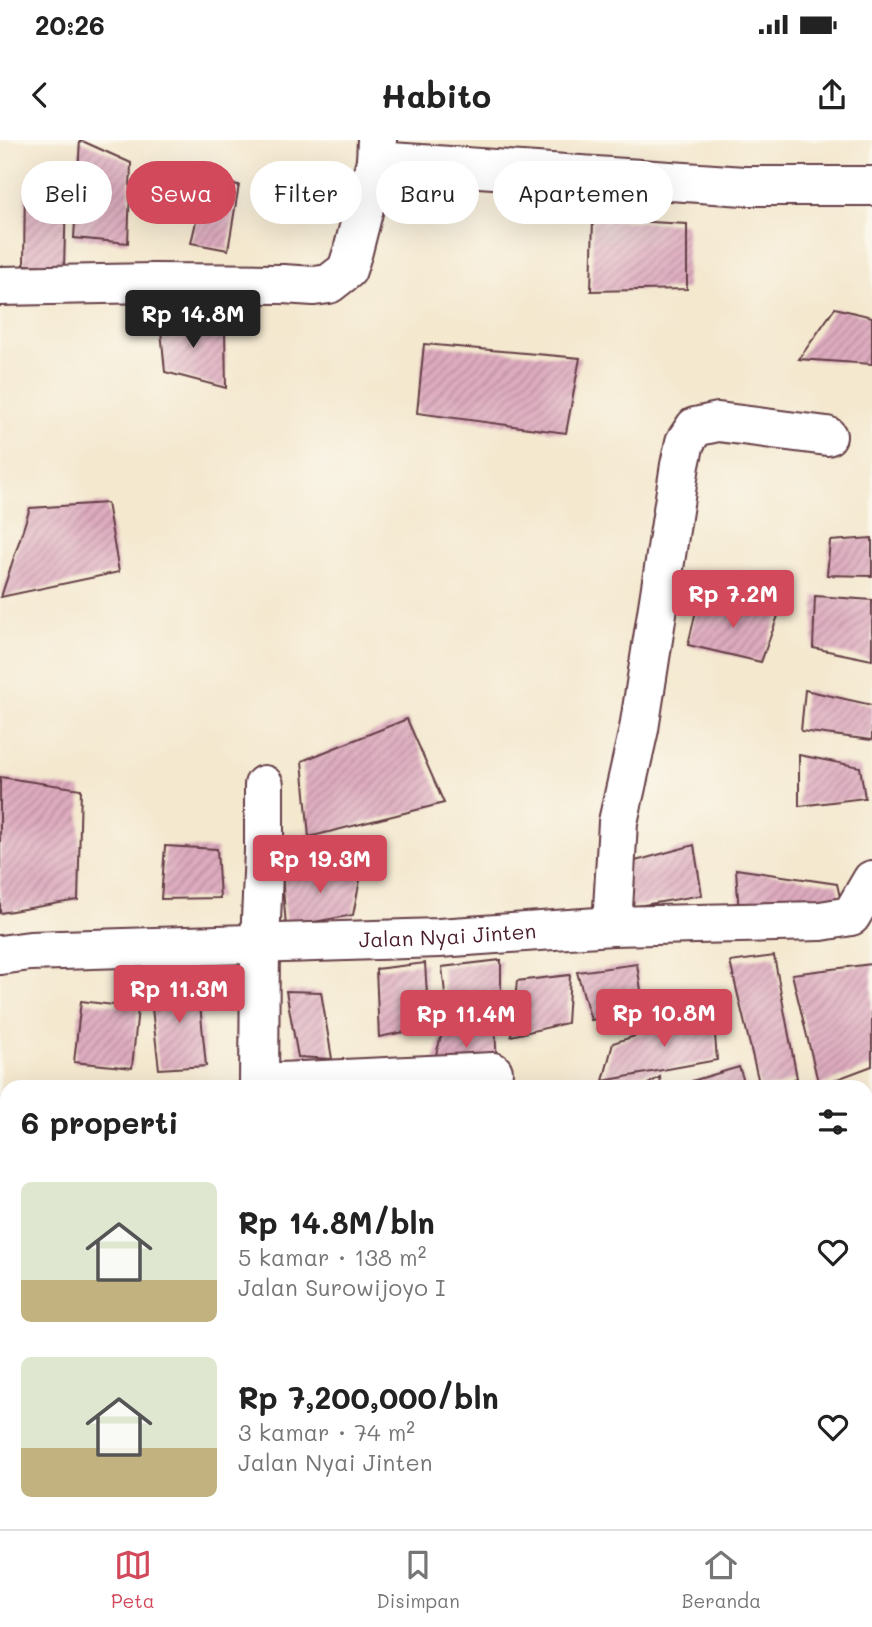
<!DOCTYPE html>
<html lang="id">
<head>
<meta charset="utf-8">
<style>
  :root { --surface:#fff; --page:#f2f2f2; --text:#222; --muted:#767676; --line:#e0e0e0; --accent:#d1495b }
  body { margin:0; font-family:Mali,sans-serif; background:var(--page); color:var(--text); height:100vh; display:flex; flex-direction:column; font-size:26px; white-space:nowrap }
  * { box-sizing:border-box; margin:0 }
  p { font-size:23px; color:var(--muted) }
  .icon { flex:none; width:38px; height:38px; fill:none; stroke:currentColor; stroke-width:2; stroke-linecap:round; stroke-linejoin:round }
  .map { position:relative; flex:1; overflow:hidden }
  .drawer { position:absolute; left:0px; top:940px; width:873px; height:450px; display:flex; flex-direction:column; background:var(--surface); border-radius:21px 21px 0 0; box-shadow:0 7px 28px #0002 }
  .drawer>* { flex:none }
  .guide { position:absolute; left:21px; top:21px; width:831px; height:63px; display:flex; gap:14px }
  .price { position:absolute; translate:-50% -60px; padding:0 16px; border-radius:7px; background:var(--accent); color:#fff; font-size:23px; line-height:46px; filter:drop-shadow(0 2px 4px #0008) }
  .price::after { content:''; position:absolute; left:50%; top:42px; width:21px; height:16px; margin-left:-10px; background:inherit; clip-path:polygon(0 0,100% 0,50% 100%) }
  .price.on { background:#222; color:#fff }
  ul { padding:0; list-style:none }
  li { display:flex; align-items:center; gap:21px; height:175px; padding:0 21px }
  li span { display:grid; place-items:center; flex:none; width:196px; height:140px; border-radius:10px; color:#555 }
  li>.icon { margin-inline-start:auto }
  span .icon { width:84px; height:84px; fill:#fffc; stroke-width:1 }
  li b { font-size:30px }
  h2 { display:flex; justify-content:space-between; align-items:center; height:84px; padding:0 21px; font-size:30px }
  .pill { padding:0 24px; border-radius:32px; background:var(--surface); box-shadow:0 7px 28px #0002; font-size:24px; line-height:63px }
  .pill.on { background:var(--accent); color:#fff }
  .status { display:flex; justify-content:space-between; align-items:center; height:49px; padding:0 35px; background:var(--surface); direction:ltr }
  .status svg { height:19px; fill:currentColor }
  header { display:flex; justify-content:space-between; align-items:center; height:91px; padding:0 21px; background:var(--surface); font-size:32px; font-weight:700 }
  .tab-bar { display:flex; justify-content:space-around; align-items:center; height:98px; border-top:2px solid var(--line); background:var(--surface); font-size:19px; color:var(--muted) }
  .tab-bar a { display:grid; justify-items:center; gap:4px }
  .tab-bar .on { color:var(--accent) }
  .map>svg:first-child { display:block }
</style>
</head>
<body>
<div class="status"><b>20:26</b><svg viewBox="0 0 49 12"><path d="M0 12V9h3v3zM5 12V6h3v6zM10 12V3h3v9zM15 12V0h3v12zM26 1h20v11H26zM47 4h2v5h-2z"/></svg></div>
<header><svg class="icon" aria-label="back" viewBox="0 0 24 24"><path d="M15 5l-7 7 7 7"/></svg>Habito<svg class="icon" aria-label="share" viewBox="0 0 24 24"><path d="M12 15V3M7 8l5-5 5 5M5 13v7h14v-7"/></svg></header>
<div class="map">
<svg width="872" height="1389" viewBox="0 0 872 1389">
  <defs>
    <pattern id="building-hatch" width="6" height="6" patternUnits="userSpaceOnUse" patternTransform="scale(1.75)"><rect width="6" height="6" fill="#deacbf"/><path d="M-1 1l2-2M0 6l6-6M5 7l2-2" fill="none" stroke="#b68b9b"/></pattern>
  </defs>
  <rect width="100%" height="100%" fill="#fbf7ec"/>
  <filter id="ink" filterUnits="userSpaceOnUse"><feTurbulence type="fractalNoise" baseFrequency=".0143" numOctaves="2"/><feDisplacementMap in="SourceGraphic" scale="14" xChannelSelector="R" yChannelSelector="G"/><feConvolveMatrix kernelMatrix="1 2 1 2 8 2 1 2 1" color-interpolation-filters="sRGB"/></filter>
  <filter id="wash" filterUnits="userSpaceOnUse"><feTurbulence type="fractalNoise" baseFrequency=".00686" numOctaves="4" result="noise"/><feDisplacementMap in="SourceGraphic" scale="28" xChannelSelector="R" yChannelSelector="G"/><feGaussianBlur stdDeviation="1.57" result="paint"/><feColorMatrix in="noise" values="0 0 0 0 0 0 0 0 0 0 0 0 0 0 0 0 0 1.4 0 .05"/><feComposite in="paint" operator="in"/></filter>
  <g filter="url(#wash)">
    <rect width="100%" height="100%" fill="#f4e8cf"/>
    <g id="blocks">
      <g fill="url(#building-hatch)">
        <polygon points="80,0 131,23 128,103 74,98"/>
        <polygon points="205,43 239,45 228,110 191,103"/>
        <polygon points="25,46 66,60 64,127 24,125"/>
        <polygon points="593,79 687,84 687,149 591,151"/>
        <polygon points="835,168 872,177 872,224 799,219"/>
        <polygon points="159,169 225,191 226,248 165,232"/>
        <polygon points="424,204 580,218 566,293 417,273"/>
        <polygon points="107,363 119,432 1,457 30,368"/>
        <polygon points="872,398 872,436 827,435 830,401"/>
        <polygon points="815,456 872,460 872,520 813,508"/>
        <polygon points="698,462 779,473 761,522 688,505"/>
        <polygon points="805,550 872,565 872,600 801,591"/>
        <polygon points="407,579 444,663 309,697 302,621"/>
        <polygon points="799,615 860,627 865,658 799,666"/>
        <polygon points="0,637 81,649 78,760 0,773"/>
        <polygon points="694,705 702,755 626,768 628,723"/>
        <polygon points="165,706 217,709 220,758 161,759"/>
        <polygon points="363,725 353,775 286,787 282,734"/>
        <polygon points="736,729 837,744 843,770 739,774"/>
        <polygon points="774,816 797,938 776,947 760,947 730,822"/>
        <polygon points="501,820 501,864 447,871 442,827"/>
        <polygon points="425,823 429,887 379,897 376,829"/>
        <polygon points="637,824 644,870 591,880 577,832"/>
        <polygon points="872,824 872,926 819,946 792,834"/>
        <polygon points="197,834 206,926 159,929 150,851"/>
        <polygon points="570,835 567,883 511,896 517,841"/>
        <polygon points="286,851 321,852 332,919 298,917"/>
        <polygon points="81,861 138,868 132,928 74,922"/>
        <polygon points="713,871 717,920 603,941 613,903"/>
        <polygon points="495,888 497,926 431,932 442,893"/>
        <polygon points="739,927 746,947 693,947 692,941"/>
        <polygon points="660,937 661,947 643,947"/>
        <polygon points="866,1069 872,1069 872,1128 871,1128 866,1105"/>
        <polygon points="866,1161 872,1161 872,1211 866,1213"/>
        <polygon points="866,1341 872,1342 872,1379 868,1389 822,1389 823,1382 866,1382"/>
        <polygon points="7,1343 7,1382 37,1382 38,1389 0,1389 0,1344"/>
        <polygon points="69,1382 118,1382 119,1385 94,1389 70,1389"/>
        <rect x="649" y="1382" width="38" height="7"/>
        <rect x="710" y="1382" width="37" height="7"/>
        <rect x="779" y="1382" width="38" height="7"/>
      </g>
    </g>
  </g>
  <g filter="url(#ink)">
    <use href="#blocks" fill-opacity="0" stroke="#643d44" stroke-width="2"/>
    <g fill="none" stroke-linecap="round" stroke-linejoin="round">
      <defs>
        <g id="street">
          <polyline points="376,21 744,46 872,46"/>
          <polyline points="0,146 153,143 283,144 314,146 329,144 347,130 353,111 376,21 377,0"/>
          <polyline points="612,786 618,682 639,589 680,325 685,302 695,287 718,282 827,296"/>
          <path id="s1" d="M0,815L30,811L439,798L612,786L821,781L851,776L872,740"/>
          <polyline points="259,943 493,932"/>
          <polyline points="259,947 260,803 264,710 264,645"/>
          <polyline points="0,1299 7,1297"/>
          <polyline points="866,1307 872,1308"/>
        </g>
      </defs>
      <use href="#street" stroke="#643d44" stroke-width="42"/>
      <use href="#street" stroke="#fff" stroke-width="38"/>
    </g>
  </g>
  <g text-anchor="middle" stroke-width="7" stroke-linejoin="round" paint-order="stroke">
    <g font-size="21" fill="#4a1f2b" stroke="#fbf7ec">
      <text dy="7" stroke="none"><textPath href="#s1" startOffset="448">Jalan Nyai Jinten</textPath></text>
    </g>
  </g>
</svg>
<b class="price on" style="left:193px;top:210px">Rp 14.8M</b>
<b class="price" style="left:733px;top:490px">Rp 7.2M</b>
<b class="price" style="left:320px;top:755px">Rp 19.3M</b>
<b class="price" style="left:179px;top:885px">Rp 11.3M</b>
<b class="price" style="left:664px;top:909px">Rp 10.8M</b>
<b class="price" style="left:466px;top:910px">Rp 11.4M</b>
<div class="guide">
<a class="pill">Beli</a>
<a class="pill on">Sewa</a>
<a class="pill">Filter</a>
<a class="pill">Baru</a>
<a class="pill">Apartemen</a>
</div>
<section class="drawer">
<h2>6 properti<svg class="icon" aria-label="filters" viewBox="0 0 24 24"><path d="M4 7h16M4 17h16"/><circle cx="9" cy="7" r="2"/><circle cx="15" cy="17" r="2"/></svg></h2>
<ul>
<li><span style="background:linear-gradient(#dfe7d0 70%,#c2b280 0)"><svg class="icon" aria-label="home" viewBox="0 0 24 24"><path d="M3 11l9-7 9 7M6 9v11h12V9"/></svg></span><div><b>Rp 14.8M/bln</b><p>5 kamar · 138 m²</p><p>Jalan Surowijoyo I</p></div><svg class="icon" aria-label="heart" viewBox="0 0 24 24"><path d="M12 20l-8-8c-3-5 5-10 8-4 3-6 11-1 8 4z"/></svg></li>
<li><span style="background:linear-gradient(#dfe7d0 65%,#c2b280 0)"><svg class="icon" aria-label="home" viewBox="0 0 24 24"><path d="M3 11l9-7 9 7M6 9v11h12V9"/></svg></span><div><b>Rp 7,200,000/bln</b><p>3 kamar · 74 m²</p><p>Jalan Nyai Jinten</p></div><svg class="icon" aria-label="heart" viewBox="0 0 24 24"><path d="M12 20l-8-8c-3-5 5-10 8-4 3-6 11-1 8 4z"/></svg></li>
</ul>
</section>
</div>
<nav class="tab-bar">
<a class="on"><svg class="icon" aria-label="map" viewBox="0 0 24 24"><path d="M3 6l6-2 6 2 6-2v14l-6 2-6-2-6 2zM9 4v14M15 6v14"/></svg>Peta</a>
<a><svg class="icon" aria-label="saved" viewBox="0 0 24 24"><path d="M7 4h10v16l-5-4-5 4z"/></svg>Disimpan</a>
<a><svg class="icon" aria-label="home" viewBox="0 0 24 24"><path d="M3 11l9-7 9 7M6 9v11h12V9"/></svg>Beranda</a>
</nav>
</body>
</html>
